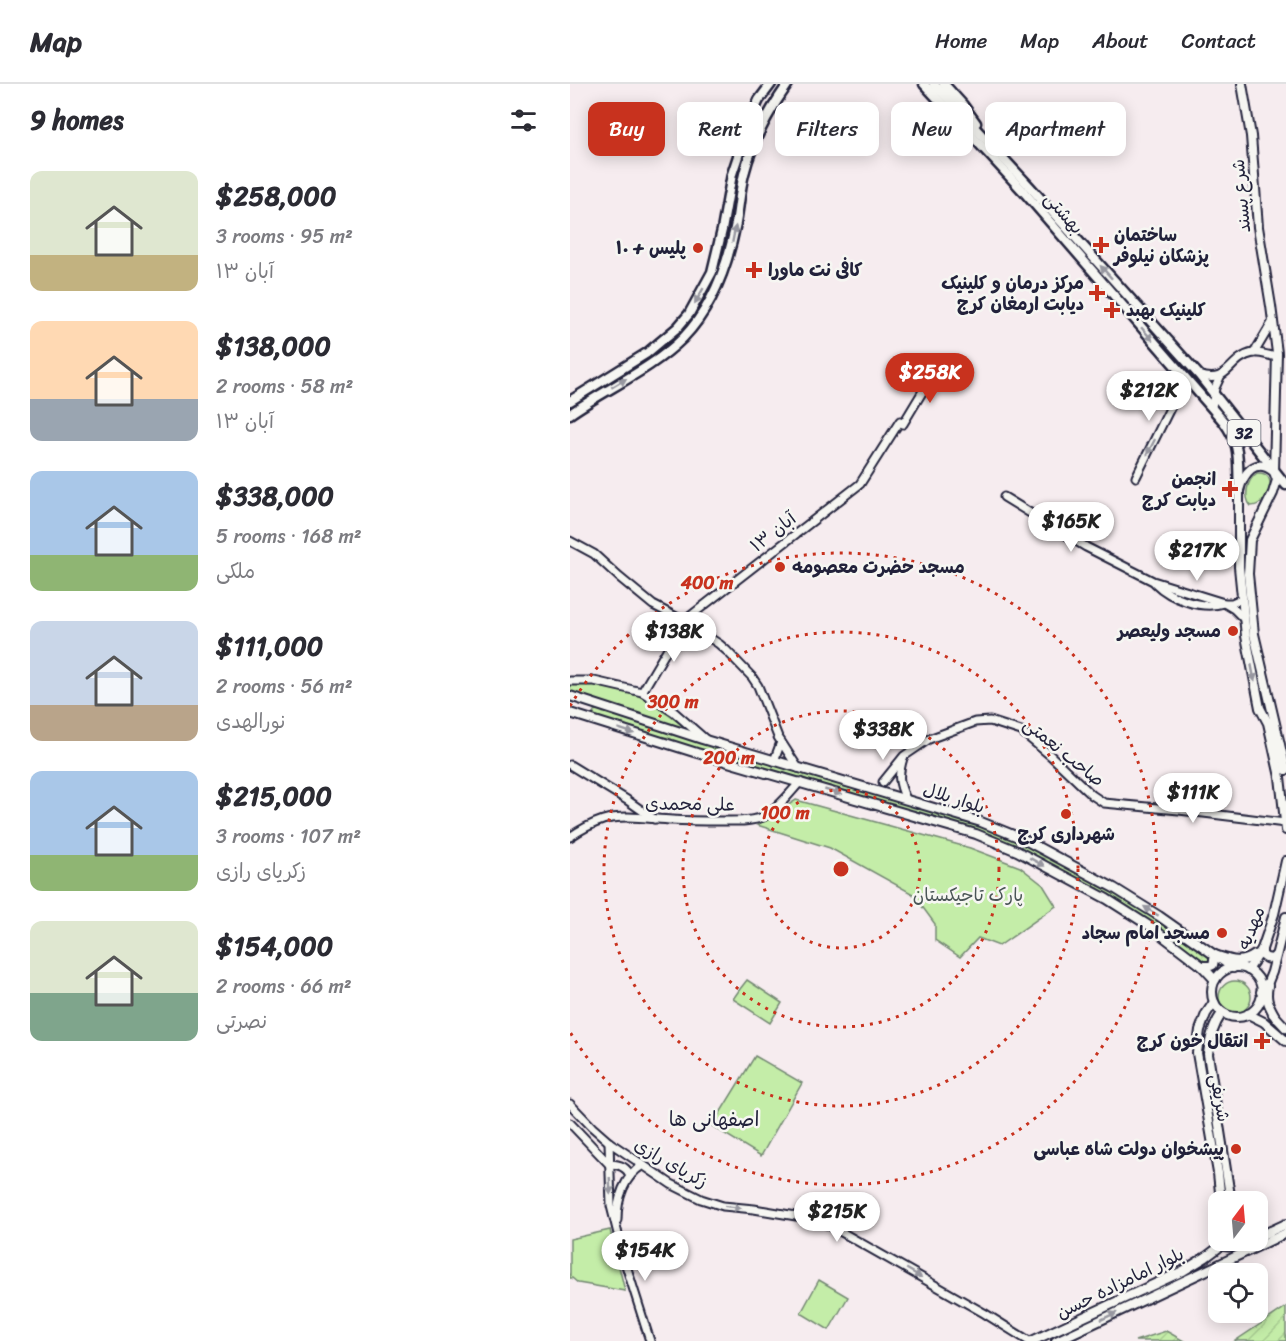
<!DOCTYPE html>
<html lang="en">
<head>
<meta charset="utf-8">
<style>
  :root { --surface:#fff; --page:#f7f7f7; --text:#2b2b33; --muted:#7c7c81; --line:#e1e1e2; --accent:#c8321e }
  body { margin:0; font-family:Sriracha,"Playpen Sans Arabic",sans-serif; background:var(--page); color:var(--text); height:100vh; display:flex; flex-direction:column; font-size:22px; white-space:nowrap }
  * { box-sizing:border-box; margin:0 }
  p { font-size:20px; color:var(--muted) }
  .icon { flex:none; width:33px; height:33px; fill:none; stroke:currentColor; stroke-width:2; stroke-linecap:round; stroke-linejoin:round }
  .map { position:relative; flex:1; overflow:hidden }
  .details { display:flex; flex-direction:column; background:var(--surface); width:570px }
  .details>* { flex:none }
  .banner { position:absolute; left:18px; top:18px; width:570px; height:54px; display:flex; gap:12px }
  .needle { width:39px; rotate:16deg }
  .fabs { position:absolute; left:638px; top:1107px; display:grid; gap:12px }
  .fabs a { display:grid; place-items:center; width:60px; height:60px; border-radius:12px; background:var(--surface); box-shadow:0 3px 15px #0003; font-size:30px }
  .price { position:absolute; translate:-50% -51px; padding:0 14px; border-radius:21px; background:#fff; color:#222; font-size:20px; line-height:39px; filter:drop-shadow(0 2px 3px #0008) }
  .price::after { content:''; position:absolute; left:50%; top:36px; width:18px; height:14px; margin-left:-9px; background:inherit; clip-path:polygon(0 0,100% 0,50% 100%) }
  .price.on { background:var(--accent); color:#fff }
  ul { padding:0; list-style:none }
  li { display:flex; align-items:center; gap:18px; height:150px; padding:0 30px }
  li span { display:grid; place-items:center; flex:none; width:168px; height:120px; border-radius:12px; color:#555 }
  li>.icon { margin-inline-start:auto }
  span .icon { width:72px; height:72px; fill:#fffc; stroke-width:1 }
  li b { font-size:26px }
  h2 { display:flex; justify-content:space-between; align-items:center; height:72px; padding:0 30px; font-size:26px }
  .pill { padding:0 21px; border-radius:12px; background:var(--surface); box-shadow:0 3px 15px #0003; font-size:21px; line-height:54px }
  .pill.on { background:var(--accent); color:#fff }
  header { display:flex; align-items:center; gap:36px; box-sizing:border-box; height:84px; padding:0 30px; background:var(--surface); border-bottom:2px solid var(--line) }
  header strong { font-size:28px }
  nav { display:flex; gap:33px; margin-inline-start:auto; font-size:21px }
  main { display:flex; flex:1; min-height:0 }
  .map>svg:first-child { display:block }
</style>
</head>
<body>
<header>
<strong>Map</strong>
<nav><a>Home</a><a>Map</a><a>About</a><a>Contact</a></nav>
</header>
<main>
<section class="details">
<h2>9 homes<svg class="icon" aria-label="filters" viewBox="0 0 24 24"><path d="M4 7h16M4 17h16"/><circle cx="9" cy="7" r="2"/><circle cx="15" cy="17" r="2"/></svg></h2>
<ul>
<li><span style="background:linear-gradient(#dfe7d0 70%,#c2b280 0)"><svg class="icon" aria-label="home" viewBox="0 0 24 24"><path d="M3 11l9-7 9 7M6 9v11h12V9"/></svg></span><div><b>$258,000</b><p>3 rooms · 95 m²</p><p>۱۳ آبان</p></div></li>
<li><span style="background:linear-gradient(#ffd9b3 65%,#9aa5b1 0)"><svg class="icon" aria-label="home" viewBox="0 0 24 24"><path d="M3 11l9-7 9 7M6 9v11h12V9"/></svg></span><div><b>$138,000</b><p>2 rooms · 58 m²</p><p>۱۳ آبان</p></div></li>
<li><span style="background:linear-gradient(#a9c7e8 70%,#8fb573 0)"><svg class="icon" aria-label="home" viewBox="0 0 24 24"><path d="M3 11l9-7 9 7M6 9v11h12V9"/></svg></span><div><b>$338,000</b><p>5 rooms · 168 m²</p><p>ملکی</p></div></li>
<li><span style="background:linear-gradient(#c9d6e8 70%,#b9a48a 0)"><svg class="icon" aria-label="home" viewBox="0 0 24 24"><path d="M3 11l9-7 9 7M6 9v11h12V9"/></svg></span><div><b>$111,000</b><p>2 rooms · 56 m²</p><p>نورالهدی</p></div></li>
<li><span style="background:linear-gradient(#a9c7e8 70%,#8fb573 0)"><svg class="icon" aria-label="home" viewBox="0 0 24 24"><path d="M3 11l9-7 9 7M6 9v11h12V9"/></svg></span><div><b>$215,000</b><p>3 rooms · 107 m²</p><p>زکریای رازی</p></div></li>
<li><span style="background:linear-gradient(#dfe7d0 60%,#7fa58c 0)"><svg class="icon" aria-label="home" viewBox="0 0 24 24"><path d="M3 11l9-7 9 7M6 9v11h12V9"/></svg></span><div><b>$154,000</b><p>2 rooms · 66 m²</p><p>نصرتی</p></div></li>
</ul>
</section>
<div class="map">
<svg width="716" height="1257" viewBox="0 0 716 1257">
  <defs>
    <pattern id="forest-crowns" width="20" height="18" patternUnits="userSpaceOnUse" patternTransform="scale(1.5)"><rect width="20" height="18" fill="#c4eda8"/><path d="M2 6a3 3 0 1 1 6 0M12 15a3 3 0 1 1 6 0" fill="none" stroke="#a8cb92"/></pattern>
    <pattern id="garden-furrows" width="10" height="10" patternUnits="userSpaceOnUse" patternTransform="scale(1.5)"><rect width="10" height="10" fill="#c4eda8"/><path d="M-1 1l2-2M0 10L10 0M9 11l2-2" fill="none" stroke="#a8cb92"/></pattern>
  </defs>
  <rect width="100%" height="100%" fill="#f6ecef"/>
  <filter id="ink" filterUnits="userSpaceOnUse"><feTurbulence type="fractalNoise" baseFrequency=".0167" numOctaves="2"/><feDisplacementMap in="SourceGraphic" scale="12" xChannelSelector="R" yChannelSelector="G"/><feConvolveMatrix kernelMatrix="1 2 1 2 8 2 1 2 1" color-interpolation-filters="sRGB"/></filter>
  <g filter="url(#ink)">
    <g fill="#c4eda8" stroke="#738872" stroke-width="1.5">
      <path d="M687,389C710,387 699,422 681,422C673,413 677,396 687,389Z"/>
      <polygon points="0,599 24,600 71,611 126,651 0,610"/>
      <polygon points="226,716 400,764 450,783 473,801 486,822 429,862 408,854 390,873 365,856 365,840 343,810 260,764 187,741"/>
      <polygon points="177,896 212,919 200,939 163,915 170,905"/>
      <circle cx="665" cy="913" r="16"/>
      <polygon points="185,972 232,999 191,1072 142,1042"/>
      <polygon points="40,1146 55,1207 8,1199 2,1194 0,1194 0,1155"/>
      <polygon points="249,1196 278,1213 259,1246 231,1229"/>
    </g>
    <g fill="url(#forest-crowns)" stroke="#738872" stroke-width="1.5">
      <polygon points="28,625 248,694 371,728 410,741 447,756 444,763 25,634 23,631 24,627"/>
      <polygon points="453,758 548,810 598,843 638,871 639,876 636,879 631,877 450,765"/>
    </g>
    <g fill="url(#garden-furrows)" stroke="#738872" stroke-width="1.5">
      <polygon points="716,1223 716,1257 665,1257"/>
      <polygon points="596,1247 614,1257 565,1257"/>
    </g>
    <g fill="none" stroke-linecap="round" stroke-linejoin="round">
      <defs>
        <g id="tertiary">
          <polyline points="684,269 703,237"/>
          <path d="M629,291C659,302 658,274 683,269C690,268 700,272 707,273"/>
          <polyline points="642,323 645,304 650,293"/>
          <polyline points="333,340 365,287"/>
          <polyline points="566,393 615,294"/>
          <polyline points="434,413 516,463 583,497 654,519 662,519 671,515"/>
          <polyline points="0,457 24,470 49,493 83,521 114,537 149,560 157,567 182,593 188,602 208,653 228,684"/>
          <path d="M585,499C601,515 632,526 654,519L664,525L674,535"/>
          <polyline points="0,597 24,597 72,608 104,628 136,656"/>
          <polyline points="72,608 114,537 290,400 330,337"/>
          <path d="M333,674C328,691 328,698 336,715"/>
          <polyline points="204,677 211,658"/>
          <polyline points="0,681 57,716 84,735"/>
          <polyline points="313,698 334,672 359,655 405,638 420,637 451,647 481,672 522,711 534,719 609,726 715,739"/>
          <path d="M0,753C10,746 21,740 33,736C54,730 80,735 102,736C118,737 135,737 152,737C165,737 181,738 193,733C206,727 220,709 230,698"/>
          <polyline points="0,1020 22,1043 39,1058 101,1100 131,1115 153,1122 184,1125 238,1134 259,1141 414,1229 459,1257"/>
          <path d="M0,1039L39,1080C48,1080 57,1082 60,1092"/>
          <polyline points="39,1058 41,1122 55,1178 80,1257"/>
          <path d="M47,1136C47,1115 54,1092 73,1081"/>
        </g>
        <g id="secondary">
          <polyline points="672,0 681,52 688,143 701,222 707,269 704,388 707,396 703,409 680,456 678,490 684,550 716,686"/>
          <path d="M703,387C685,373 674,389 669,406V483L676,552L690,624L698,639L710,693L716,746"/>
          <polyline points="0,612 132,655 411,738 453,755 544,804 589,832 663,884"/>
          <polyline points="0,629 127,669 406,750 447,767 537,815 581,843 632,882 645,896"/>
          <polyline points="692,865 692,871 696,874 702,875 706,871"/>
          <path d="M632,882H641L643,881L645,871C660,876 671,881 685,871"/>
          <circle cx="667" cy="908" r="25"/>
          <polyline points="678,886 692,865 704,830 716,777"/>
          <path d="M698,902C695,916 699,921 706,934"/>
          <polyline points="691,908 698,898 702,888 716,833"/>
          <polyline points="644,918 636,930 630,946 627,969 648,1089 651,1118"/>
          <path d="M652,929C643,942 640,954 638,970L661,1118"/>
          <polyline points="678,930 694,938 716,957"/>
          <polyline points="703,930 716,944"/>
          <polyline points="687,1151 692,1151 716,1140"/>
          <path d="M649,1159C652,1163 657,1163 662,1162L667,1156"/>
          <polyline points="462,1257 613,1187 636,1173 648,1164"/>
          <polyline points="486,1257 716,1149"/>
        </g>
        <g id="primary">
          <path d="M354,0L454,108L654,338C672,362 667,378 669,406"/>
          <polyline points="364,0 460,103 629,291 716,401"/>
          <polyline points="374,0 393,21 406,39"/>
          <polyline points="0,317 77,269 108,243 119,230 142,188 152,146 162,90 181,33 189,16 201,0"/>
          <path d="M0,330C37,304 81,286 113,254C143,223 158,180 166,139C169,123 170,106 174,90C182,57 199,27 218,0"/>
        </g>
      </defs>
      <use href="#tertiary" stroke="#22223b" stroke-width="11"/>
      <use href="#secondary" stroke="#22223b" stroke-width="12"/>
      <use href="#primary" stroke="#22223b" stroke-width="13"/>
      <use href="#tertiary" stroke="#f6f6f2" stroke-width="7"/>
      <use href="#secondary" stroke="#f6f6f2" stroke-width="8"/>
      <use href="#primary" stroke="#f6f6f2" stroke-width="8"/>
    </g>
    <defs><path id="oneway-solid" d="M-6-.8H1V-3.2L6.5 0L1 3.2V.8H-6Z" transform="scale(1.5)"/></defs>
    <g fill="#9797a0">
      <use href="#oneway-solid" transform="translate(164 150) rotate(-79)"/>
      <use href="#oneway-solid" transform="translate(536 188) rotate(-132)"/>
      <use href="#oneway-solid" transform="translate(129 212) rotate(120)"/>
      <use href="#oneway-solid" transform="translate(577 250) rotate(49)"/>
      <use href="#oneway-solid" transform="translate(49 299) rotate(-31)"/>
      <use href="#oneway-solid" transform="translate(581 363) rotate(117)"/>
      <use href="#oneway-solid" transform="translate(683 589) rotate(79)"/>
      <use href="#oneway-solid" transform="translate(56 647) rotate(18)"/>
      <use href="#oneway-solid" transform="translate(263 708) rotate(16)"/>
      <use href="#oneway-solid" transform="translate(467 778) rotate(29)"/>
      <use href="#oneway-solid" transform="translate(581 827) rotate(-148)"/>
      <use href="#oneway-solid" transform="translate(40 1102) rotate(88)"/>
      <use href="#oneway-solid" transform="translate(163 1123) rotate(7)"/>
      <use href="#oneway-solid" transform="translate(344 1189) rotate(30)"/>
      <use href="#oneway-solid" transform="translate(539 1232) rotate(-25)"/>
    </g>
  </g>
  <g fill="none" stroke="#c8321e" stroke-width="3" stroke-dasharray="3 6">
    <circle cx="271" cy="785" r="79"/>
    <circle cx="271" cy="785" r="158"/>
    <circle cx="271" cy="785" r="237"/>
    <path d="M0 622A316 316 0 1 1 0 948"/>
  </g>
  <g fill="#c8321e" stroke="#f6f6f2" stroke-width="2">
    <path d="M528 152h6v6h6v6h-6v6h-6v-6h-6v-6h6z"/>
    <circle cx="128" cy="164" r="6"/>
    <path d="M181 177h6v6h6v6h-6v6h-6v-6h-6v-6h6z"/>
    <path d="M524 200h6v6h6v6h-6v6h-6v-6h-6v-6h6z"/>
    <path d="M539 217h6v6h6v6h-6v6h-6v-6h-6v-6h6z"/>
    <path d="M657 396h6v6h6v6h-6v6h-6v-6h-6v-6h6z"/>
    <circle cx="210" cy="483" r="6"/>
    <circle cx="663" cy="547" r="6"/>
    <circle cx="496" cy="730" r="6"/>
    <circle cx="652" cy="849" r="6"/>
    <path d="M689 948h6v6h6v6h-6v6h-6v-6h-6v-6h6z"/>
    <circle cx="666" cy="1065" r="6"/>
  </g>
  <g text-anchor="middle" stroke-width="5" stroke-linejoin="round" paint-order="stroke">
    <rect fill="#f6f6f2" stroke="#626272" stroke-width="1.5" x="657.5" y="336" width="33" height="26" rx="4.5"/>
    <g font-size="16" font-weight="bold" fill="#22223b">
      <text x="674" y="355">32</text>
    </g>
    <g font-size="18" fill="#22223b" stroke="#f6f6f2">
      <text transform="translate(671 112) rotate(-95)" y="6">شرع پسند</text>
      <text transform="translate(494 129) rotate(49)" y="6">بهشتى</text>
      <text transform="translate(203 448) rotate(-38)" y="6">۱۳ آبان</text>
      <text transform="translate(494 668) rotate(39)" y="6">صاحب نعمتی</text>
      <text transform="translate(384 714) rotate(18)" y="6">بلوار بلال</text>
      <text transform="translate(120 720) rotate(1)" y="6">علی محمدی</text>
      <text transform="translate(681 844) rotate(-68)" y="6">مهدیه</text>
      <text transform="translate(650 1014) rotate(80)" y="6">شریفی</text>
      <text transform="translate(101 1079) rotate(30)" y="6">زکریای رازی</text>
      <text transform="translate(550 1199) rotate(-26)" y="6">بلوار امامزاده حسن</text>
    </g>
    <g font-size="18" font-weight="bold" fill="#22223b" stroke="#f6f6f2" text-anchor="end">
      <text x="544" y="157" text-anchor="start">ساختمان<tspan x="544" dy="21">پزشکان نیلوفر</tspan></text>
      <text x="116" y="170">پلیس + ۱۰</text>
      <text x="198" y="192" text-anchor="start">کافی نت ماورا</text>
      <text x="514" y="205">مرکز درمان و کلینیک<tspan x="514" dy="21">دیابت ارمغان کرج</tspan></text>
      <text x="556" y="232" text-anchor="start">کلینیک بهبد</text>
      <text x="646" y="401">انجمن<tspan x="646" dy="21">دیابت کرج</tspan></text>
      <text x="222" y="489" text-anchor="start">مسجد حضرت معصومه</text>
      <text x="651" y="553">مسجد ولیعصر</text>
      <text x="496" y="756" text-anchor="middle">شهرداری کرج</text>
      <text x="640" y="855">مسجد امام سجاد</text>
      <text x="678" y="963">انتقال خون کرج</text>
      <text x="654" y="1071">پیشخوان دولت شاه عباسی</text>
    </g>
    <g font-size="18" fill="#4a5556" stroke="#f6f6f2">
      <text x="398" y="817">پارک تاجیکستان</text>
    </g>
    <g font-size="20" fill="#22223b" stroke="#f6f6f2">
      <text x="144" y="1042">اصفهانی ها</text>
    </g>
  </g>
  <circle cx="271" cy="785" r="9" fill="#c8321e" stroke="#f6f6f2" stroke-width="3"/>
  <g font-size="18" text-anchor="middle" font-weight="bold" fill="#c8321e" stroke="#f6f6f2" stroke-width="5" stroke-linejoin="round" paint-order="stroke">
    <text x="137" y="505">400 m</text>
    <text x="103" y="624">300 m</text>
    <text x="159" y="680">200 m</text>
    <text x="215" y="735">100 m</text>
  </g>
</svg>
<div class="fabs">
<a><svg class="needle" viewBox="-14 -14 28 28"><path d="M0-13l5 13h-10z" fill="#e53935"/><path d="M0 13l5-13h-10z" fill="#7c7c81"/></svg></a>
<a><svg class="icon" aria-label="locate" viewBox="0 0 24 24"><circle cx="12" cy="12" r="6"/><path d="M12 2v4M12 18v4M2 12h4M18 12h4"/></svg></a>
</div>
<b class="price on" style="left:360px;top:320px">$258K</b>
<b class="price" style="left:579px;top:338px">$212K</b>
<b class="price" style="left:501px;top:469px">$165K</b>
<b class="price" style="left:627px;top:498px">$217K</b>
<b class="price" style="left:104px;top:579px">$138K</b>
<b class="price" style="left:313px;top:677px">$338K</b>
<b class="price" style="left:623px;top:740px">$111K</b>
<b class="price" style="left:267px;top:1159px">$215K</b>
<b class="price" style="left:75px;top:1198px">$154K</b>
<div class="banner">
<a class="pill on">Buy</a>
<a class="pill">Rent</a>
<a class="pill">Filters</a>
<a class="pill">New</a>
<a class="pill">Apartment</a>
</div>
</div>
</main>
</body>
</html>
